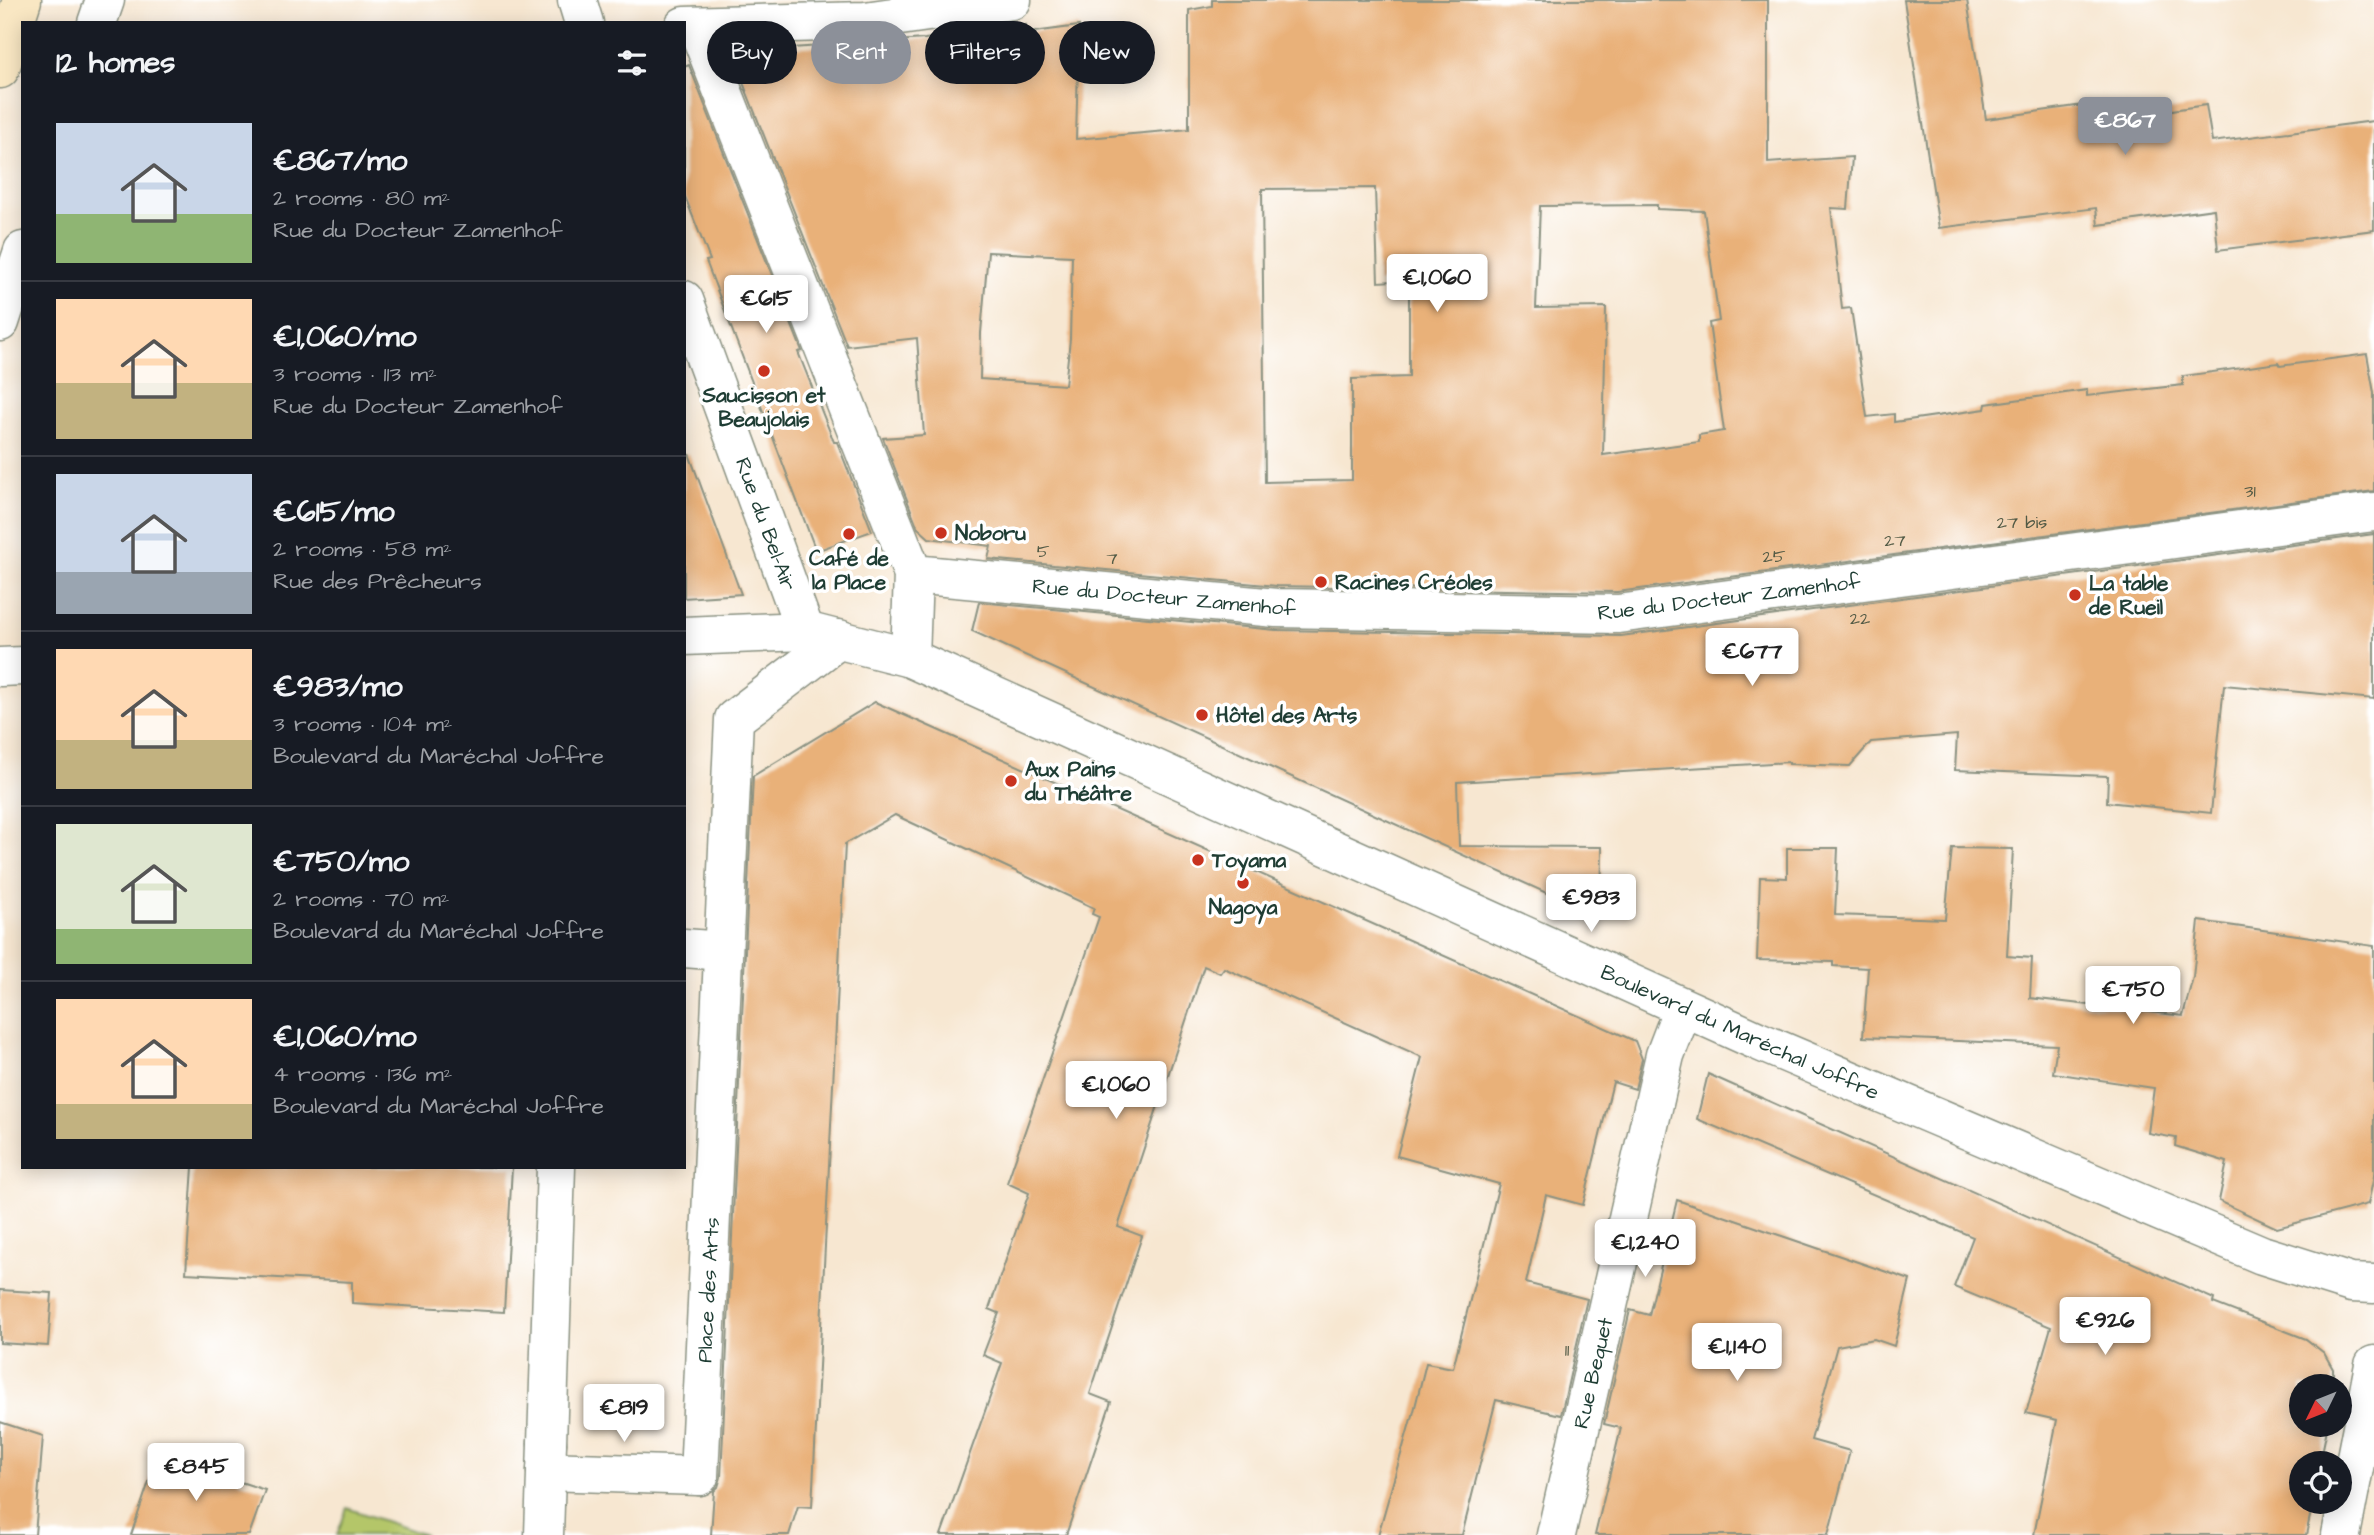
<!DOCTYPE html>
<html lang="en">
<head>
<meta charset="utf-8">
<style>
  :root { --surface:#171b24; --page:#242831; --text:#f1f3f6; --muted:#9ea1a6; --line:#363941; --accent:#8c9099 }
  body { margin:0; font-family:"Architects Daughter",sans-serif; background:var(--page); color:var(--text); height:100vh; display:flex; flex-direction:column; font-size:26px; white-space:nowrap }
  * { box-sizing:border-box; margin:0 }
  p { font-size:23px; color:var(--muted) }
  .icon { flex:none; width:38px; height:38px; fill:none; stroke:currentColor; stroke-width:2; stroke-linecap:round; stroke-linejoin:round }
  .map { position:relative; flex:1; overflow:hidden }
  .details { position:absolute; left:21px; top:21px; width:665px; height:1148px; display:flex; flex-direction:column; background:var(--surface); border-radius:0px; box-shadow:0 4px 18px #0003 }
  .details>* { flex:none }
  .top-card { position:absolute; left:707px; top:21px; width:665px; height:63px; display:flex; gap:14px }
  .needle { width:46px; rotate:227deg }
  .tools { position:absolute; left:2289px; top:1374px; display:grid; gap:14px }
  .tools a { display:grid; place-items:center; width:63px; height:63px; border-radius:50%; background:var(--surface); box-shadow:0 4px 18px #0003; font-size:35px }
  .price { position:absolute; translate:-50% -60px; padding:0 16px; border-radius:7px; background:#fff; color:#222; font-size:23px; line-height:46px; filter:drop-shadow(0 2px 4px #0008) }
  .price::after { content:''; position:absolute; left:50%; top:42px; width:21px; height:16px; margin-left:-10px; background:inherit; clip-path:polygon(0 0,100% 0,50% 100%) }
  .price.active { background:var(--accent); color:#fff }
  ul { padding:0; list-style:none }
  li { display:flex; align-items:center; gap:21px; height:175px; padding:0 35px }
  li+li { border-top:2px solid var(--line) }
  li span { display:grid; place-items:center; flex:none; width:196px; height:140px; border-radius:0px; color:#555 }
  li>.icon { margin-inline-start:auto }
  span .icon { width:84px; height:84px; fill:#fffc; stroke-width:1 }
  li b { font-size:30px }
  h2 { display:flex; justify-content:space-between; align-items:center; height:84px; padding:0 35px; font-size:30px }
  .pill { padding:0 24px; border-radius:32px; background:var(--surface); box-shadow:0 4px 18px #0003; font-size:24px; line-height:63px }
  .pill.active { background:var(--accent); color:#fff }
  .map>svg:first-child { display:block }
</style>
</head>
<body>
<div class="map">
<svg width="2374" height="1535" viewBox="0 0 2374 1535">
  <rect width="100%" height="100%" fill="#fff"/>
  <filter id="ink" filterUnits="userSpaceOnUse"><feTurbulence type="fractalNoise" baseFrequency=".0143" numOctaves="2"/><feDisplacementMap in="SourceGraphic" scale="14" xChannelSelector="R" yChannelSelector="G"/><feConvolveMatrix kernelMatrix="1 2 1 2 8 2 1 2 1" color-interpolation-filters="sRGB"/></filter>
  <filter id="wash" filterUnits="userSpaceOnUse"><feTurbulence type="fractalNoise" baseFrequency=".00686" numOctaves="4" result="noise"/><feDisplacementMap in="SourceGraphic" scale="28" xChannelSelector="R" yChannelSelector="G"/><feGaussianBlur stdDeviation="1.57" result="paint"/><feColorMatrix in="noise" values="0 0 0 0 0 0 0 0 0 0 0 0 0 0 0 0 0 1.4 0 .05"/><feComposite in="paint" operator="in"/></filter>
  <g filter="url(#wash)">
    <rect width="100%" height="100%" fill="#f7e7d1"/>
    <polygon fill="#b4c669" stroke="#6a824e" stroke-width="2" points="347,1508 425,1535 337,1535"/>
    <g id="blocks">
      <g fill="#e9b179" fill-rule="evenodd">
        <path d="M1212,0H1768V163L1852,157L1848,209L1831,208L1842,309L1851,308L1867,417L1894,414V422L1985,409L1986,404L2087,390V396L2183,385V376L2278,363L2280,366L2367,354L2374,393V491L1617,592L1277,586L988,559L991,546L929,538L918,528L883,438L924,435L917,338L847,346L731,52L925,39L1026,25V33L1079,26L1076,139L1189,129V10L1212,6ZM1375,188L1378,282L1409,280V377L1352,379V480L1265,482L1262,189ZM1657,205V209L1704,211L1719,321L1709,323L1724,431L1699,435V442L1603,455L1606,307L1536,308L1540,206ZM988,252L1072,256L1070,339L1065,385L980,379L981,333Z"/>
        <polygon points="1904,0 1967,0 1986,119 2097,103 2098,121 2206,105 2212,142 2374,121 2374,230 2218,250 2214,209 2098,225 2096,208 1939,228"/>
        <polygon points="689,65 802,351 798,352 834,442 837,442 872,531 816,551 706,261 710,260 684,194 684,67"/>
        <polygon points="684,454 689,454 741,594 684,598"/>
        <polygon points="2374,534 2374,699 2224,685 2211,813 2107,802 2108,776 1955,770 1957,735 1871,742 1850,766 1789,764 1789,762 1457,782 1459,846 1602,847 1601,918 972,631 979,602 1276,630 1621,636"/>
        <polygon points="875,702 1635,1041 1642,1059 1635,1089 1613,1082 1583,1205 1546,1195 1526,1283 1587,1299 1561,1415 1496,1400 1462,1535 1378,1535 1411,1419 1412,1419 1426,1363 1453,1368 1499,1184 1397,1156 1422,1057 1224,968 1220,973 1204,966 1118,1227 1142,1236 1090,1394 1111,1402 1066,1535 941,1535 1002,1363 983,1355 999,1313 989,1309 1029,1193 1007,1183 1099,917 1092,914 1094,908 895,815 845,844 812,1507 798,1506 789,1535 711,1535 714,1491 718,1487 721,1477 753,776"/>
        <polygon points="1787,848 1838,848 1835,915 1945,919 1952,848 2013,849 2007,956 2032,958 2030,998 2183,1016 2193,977 2199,921 2374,946 2374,1176 2368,1204 2277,1228 2219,1201 2227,1162 2175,1146 2176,1138 2148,1133 2154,1088 2053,1073 2057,1045 1863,1037 1868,968 1833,966 1833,962 1757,960 1760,877 1787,878"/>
        <polygon points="1708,1074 2214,1299 2213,1303 2306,1339 2324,1353 2333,1369 2333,1386 2301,1386 2301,1424 2328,1424 2320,1463 2301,1463 2301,1502 2313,1502 2306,1535 2034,1535 2057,1420 2026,1413 2051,1327 1954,1287 1973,1237 1697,1119"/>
        <polygon points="193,1167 512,1167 504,1312 352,1303 352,1282 186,1273"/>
        <polygon points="1677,1200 1910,1280 1894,1346 1874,1339 1837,1346 1811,1440 1850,1451 1828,1535 1595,1535 1621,1428 1604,1424 1630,1310 1649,1315"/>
        <polygon points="0,1290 52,1293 48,1346 0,1343"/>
        <polygon points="0,1422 43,1436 35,1535 0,1535"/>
        <polygon points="158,1455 265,1490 249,1535 131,1535"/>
      </g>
    </g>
  </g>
  <g filter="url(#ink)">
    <use href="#blocks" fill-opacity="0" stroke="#8b9282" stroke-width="2"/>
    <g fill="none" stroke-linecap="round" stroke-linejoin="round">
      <defs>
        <g id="pedestrian">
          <polyline points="910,658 913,574"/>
          <polyline points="684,948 723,951"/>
          <polyline points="547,1443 556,1167"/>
          <polyline points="699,1476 734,719 839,639"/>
        </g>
        <g id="minor">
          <polyline points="577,0 584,23"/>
          <polyline points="97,23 105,0"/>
          <polyline points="684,26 865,21 1012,0"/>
          <polyline points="697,26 913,574 1276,608 1618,614 2374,512"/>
          <polyline points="684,300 805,631"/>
          <polyline points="0,322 23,251"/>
          <polyline points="684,636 805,631 910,658 1758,1041 2262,1255 2351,1283 2374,1284"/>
          <polyline points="0,667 23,666"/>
          <polyline points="546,1471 699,1476"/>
          <polyline points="544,1535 547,1443"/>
          <polyline points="1556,1535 1665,1055 1683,1008"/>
          <polyline points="2341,1535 2374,1365"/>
        </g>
        <polyline id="secondary" points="0,69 22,0"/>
      </defs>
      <use href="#pedestrian" stroke="#8b9282" stroke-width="41"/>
      <use href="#minor" stroke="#8b9282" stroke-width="41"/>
      <use href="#secondary" stroke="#8b9282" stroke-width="41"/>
      <use href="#pedestrian" stroke="#fff" stroke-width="38"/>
      <use href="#minor" stroke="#fff" stroke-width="38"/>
      <use href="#secondary" stroke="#f9e7c3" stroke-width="38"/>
    </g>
  </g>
  <g fill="#c8321e" stroke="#fff" stroke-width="2.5">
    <circle cx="764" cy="371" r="7"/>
    <circle cx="941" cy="533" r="7"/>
    <circle cx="849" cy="534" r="7"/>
    <circle cx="1321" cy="582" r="7"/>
    <circle cx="2075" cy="595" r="7"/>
    <circle cx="1202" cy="715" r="7"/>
    <circle cx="1011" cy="781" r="7"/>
    <circle cx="1198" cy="860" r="7"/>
    <circle cx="1243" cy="883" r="7"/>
  </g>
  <g text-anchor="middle" stroke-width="7" stroke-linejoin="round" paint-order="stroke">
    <g font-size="18" fill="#525a45">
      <text x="2250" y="497">31</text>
      <text x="2022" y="528">27 bis</text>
      <text x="1895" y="546">27</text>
      <text x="1043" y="557">5</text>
      <text x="1774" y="562">25</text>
      <text x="1112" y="564">7</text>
      <text x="1860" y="624">22</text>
      <text x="1567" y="1356">11</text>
    </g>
    <g font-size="21" font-weight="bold" fill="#1f3d34" stroke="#fff" text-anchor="start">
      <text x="764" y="402" text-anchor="middle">Saucisson et<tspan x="764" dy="24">Beaujolais</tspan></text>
      <text x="955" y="540">Noboru</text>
      <text x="849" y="565" text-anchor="middle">Café de<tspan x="849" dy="24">la Place</tspan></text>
      <text x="1335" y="589">Racines Créoles</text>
      <text x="2089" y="590">La table<tspan x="2089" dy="24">de Rueil</tspan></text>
      <text x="1216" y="722">Hôtel des Arts</text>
      <text x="1025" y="776">Aux Pains<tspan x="1025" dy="24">du Théâtre</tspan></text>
      <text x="1212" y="867">Toyama</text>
      <text x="1243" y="914" text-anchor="middle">Nagoya</text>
    </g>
    <g font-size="21" fill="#1f3d34" stroke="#fff">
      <text transform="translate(766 524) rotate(70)" y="7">Rue du Bel-Air</text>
      <text transform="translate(1164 597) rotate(5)" y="7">Rue du Docteur Zamenhof</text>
      <text transform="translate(1729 597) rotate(-7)" y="7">Rue du Docteur Zamenhof</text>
      <text transform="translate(1740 1032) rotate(24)" y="7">Boulevard du Maréchal Joffre</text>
      <text transform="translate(708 1290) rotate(-87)" y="7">Place des Arts</text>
      <text transform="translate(1593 1373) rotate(-77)" y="7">Rue Bequet</text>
    </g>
  </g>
</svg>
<div class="tools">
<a><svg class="needle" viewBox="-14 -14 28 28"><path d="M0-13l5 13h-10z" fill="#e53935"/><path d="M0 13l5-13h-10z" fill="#9ea1a6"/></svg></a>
<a><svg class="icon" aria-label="locate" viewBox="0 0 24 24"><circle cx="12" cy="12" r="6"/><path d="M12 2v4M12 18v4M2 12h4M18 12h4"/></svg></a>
</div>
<b class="price active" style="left:2125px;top:157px">€867</b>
<b class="price" style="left:1437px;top:314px">€1,060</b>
<b class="price" style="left:766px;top:335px">€615</b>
<b class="price" style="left:1752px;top:688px">€677</b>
<b class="price" style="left:1591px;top:934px">€983</b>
<b class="price" style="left:2133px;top:1026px">€750</b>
<b class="price" style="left:1116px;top:1121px">€1,060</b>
<b class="price" style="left:1645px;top:1279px">€1,240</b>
<b class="price" style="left:2105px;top:1357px">€926</b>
<b class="price" style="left:1737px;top:1383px">€1,140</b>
<b class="price" style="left:624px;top:1444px">€819</b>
<b class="price" style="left:196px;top:1503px">€845</b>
<div class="top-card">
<a class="pill">Buy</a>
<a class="pill active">Rent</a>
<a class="pill">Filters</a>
<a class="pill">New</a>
</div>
<section class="details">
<h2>12 homes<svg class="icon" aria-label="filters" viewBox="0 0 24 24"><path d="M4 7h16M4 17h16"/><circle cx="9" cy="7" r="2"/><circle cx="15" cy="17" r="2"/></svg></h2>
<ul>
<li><span style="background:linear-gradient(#c9d6e8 65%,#8fb573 0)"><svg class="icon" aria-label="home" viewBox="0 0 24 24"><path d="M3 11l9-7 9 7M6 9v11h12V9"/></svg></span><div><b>€867/mo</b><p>2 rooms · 80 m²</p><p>Rue du Docteur Zamenhof</p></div></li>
<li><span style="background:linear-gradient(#ffd9b3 60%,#c2b280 0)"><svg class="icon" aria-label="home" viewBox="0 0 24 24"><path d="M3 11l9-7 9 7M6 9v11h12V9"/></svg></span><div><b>€1,060/mo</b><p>3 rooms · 113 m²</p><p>Rue du Docteur Zamenhof</p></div></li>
<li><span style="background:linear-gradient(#c9d6e8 70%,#9aa5b1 0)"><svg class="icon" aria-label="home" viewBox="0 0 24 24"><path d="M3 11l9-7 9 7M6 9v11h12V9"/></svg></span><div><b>€615/mo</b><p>2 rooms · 58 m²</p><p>Rue des Prêcheurs</p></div></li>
<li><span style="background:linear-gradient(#ffd9b3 65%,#c2b280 0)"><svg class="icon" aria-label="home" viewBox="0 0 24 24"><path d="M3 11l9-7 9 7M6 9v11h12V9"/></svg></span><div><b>€983/mo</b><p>3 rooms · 104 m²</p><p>Boulevard du Maréchal Joffre</p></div></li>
<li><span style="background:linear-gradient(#dfe7d0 75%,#8fb573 0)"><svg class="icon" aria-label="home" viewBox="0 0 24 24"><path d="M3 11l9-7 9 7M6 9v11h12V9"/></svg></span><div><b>€750/mo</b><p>2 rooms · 70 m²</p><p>Boulevard du Maréchal Joffre</p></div></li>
<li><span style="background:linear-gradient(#ffd9b3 75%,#c2b280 0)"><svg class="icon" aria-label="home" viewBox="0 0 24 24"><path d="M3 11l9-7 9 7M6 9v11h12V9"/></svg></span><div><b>€1,060/mo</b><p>4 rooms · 136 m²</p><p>Boulevard du Maréchal Joffre</p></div></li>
</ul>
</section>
</div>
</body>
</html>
